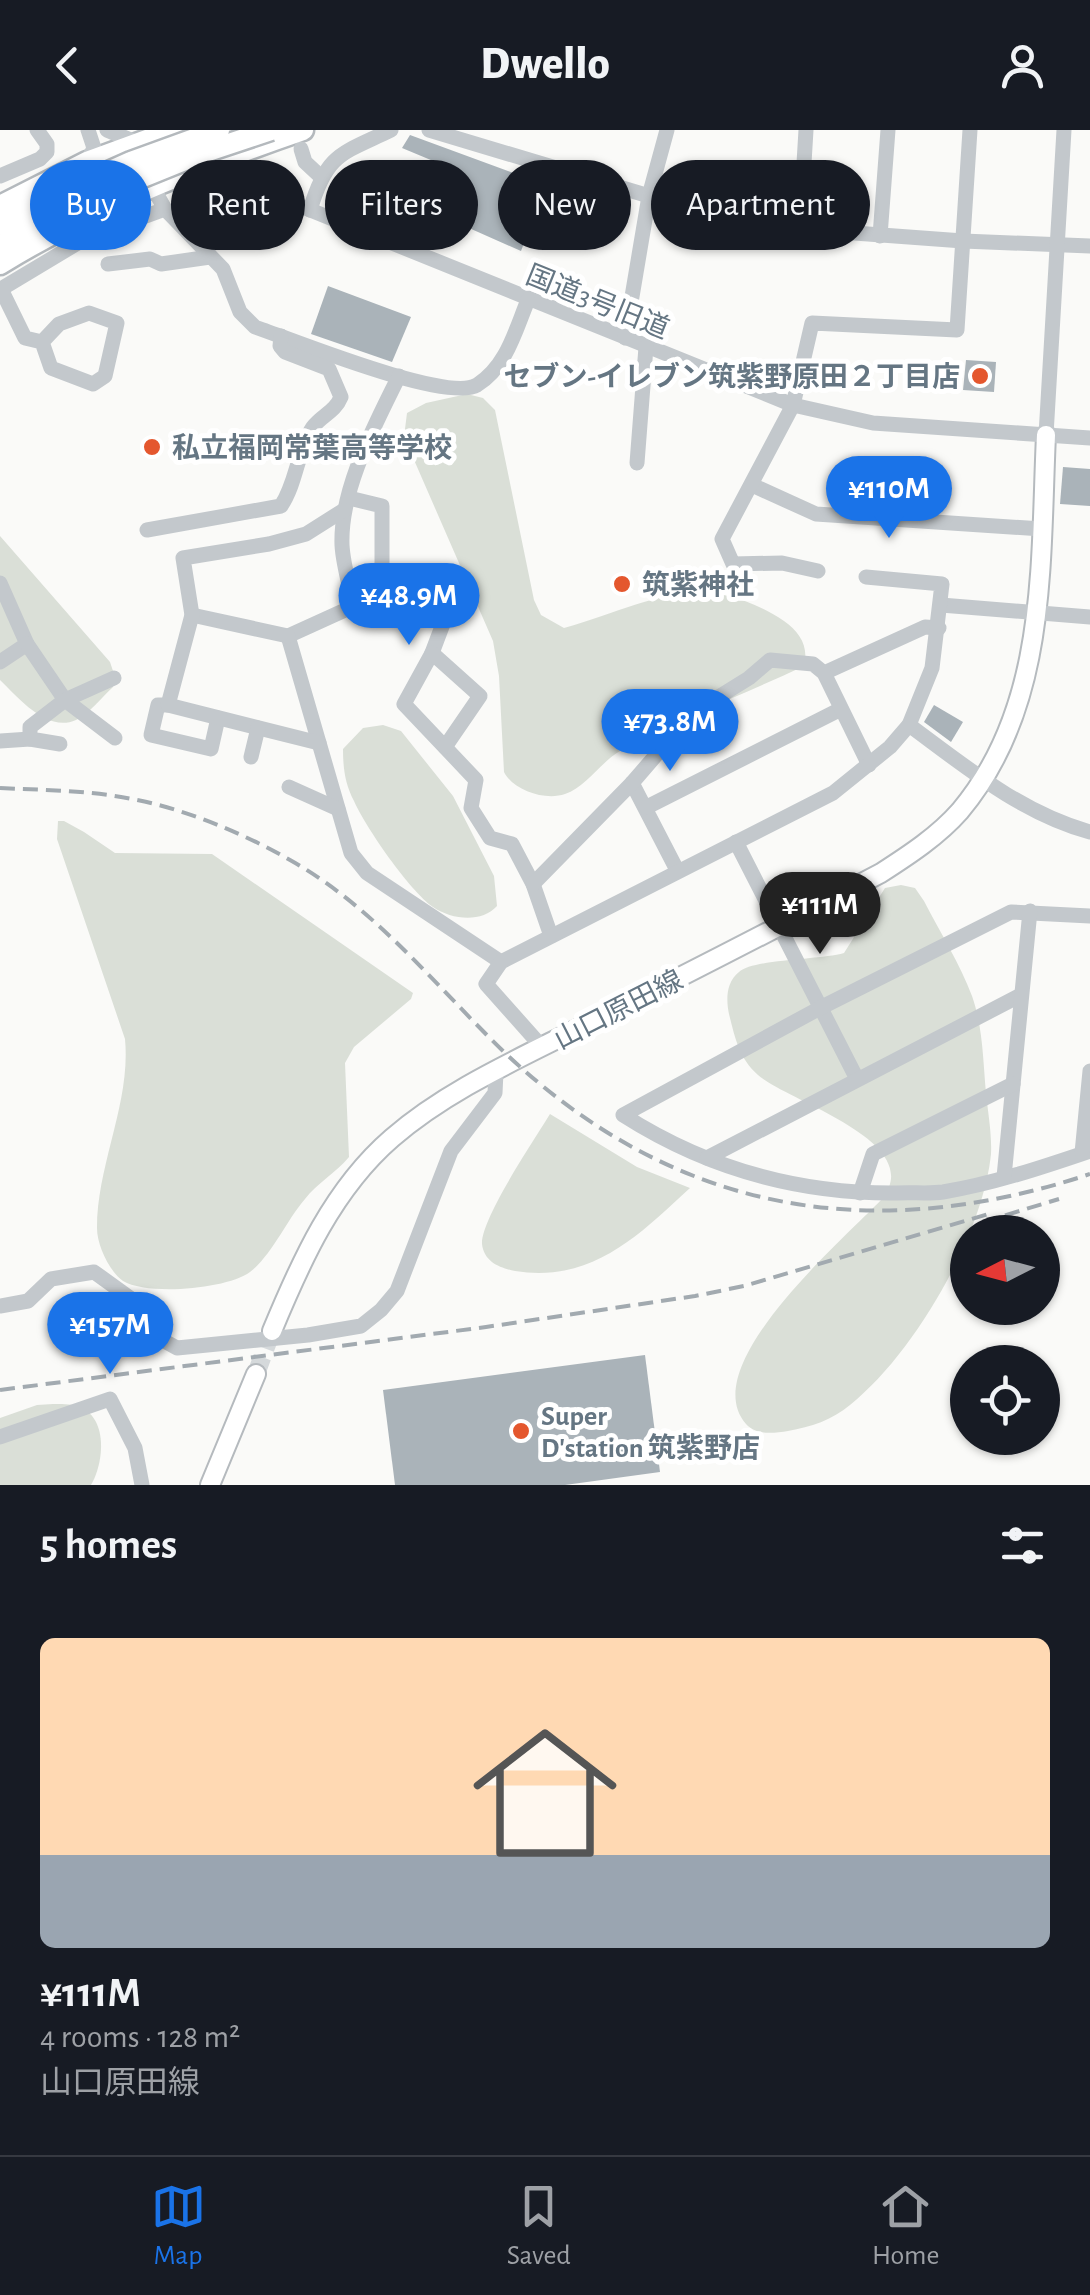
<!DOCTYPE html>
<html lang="en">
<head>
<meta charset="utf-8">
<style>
  :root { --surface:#171b24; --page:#20242c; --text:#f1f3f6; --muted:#9ea1a6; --line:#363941; --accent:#1a73e8 }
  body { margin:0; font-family:"Alegreya Sans","Noto Sans JP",sans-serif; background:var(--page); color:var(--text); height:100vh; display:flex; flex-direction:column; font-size:38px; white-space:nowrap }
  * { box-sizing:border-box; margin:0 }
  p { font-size:32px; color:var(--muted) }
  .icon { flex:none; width:55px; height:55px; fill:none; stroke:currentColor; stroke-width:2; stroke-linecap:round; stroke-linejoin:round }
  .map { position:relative; height:1355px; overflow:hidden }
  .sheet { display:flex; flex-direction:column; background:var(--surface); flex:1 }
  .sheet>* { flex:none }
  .guide { position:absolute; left:30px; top:30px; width:1030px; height:90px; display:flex; gap:20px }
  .needle { width:65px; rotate:264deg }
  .buttons { position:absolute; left:950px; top:1085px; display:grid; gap:20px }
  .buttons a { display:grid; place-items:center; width:110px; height:110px; border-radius:50%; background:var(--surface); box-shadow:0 2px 8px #0004; font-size:50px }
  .price { position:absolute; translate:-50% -85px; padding:0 22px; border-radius:35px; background:var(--accent); color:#fff; font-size:32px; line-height:65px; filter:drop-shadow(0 2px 5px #0008) }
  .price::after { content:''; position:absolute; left:50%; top:60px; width:30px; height:22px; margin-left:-15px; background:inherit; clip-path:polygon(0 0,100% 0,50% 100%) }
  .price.current { background:#222; color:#fff }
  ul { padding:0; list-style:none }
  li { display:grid; align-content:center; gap:20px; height:530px; padding:0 40px }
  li+li { border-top:2px solid var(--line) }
  li span { display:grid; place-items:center; height:310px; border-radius:15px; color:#555 }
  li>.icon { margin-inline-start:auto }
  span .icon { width:180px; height:180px; fill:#fffc; stroke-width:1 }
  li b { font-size:42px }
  h2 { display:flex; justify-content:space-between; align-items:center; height:120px; padding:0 40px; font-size:42px }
  .chip { padding:0 35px; border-radius:45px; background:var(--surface); box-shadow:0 2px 8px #0004; font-size:35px; line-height:90px }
  .chip.current { background:var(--accent); color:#fff }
  header { display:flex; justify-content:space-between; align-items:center; height:130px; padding:0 40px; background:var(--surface); font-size:45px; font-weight:800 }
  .dock { display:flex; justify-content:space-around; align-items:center; height:140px; border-top:2px solid var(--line); background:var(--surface); font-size:28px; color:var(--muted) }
  .dock a { display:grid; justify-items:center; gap:5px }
  .dock .current { color:var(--accent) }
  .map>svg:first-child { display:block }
</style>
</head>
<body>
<header><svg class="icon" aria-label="back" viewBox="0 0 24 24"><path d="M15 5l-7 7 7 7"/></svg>Dwello<svg class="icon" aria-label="person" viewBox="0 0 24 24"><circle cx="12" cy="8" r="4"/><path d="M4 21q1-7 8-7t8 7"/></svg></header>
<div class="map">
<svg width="1090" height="1355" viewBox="0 0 1090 1355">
  <rect width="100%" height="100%" fill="#fafaf8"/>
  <g fill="#dadfd7">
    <path d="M467,264L483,268L495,280L534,470L541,485L564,498C648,474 700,436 784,491C800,502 809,517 804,536C743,565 679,588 620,621C601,632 586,657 565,664C545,671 513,660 504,642L499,546L493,511L404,307L407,283L426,273Z"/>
    <path d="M0,406L110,532L114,544L113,557C102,567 89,584 76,590C47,603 19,568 0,550Z"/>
    <path d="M383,595L401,601L453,666L494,746L497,776C482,793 452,790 433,777C410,761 366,698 354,671C345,654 343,638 343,619L363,598Z"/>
    <path d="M58,691H64L84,702L115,723L212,724L413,863L411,869L354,917L345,933L349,1027C336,1043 317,1053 305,1069C286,1091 272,1125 250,1142C227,1159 148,1166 123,1151C109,1141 97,1115 97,1098C97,1034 131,973 125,909L57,709Z"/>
    <path d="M901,755L915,758L924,771C940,802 960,834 972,866C983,897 983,931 986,963C988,983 992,1004 991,1024C983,1104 915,1223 850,1275C832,1290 811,1297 788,1301C774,1303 757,1306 746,1294C695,1236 843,1110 881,1070C930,1012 787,971 758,945C739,928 735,908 729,884C726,870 726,852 739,842C753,829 820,830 844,823L885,758Z"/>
    <path d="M550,984L637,1037L690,1058C638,1106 592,1153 515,1141C500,1138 484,1132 482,1114C481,1088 535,1009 550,984Z"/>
    <path d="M53,1274C60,1274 70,1274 77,1276C109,1286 104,1333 91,1355H0V1288L37,1275Z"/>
  </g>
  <g fill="#aab3b9">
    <polygon points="410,5 546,55 521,121 433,82 450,38 402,18"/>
    <polygon points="328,156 411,187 392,232 311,204"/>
    <polygon points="966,230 996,232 994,262 963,260"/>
    <polygon points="1063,337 1090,339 1090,376 1060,374"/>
    <polygon points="934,575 963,592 951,612 924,592"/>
    <polygon points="645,1225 660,1342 565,1355 395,1355 383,1260"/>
  </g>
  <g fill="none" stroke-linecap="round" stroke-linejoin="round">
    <polyline stroke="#d5d9db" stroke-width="18" stroke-dasharray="18 9" stroke-linecap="butt" points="256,1244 272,1201"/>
    <defs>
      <g id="major">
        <path d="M272,1201C301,1131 333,1059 392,1008C448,959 523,927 589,893C687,844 784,794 881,743C909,725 938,706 960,681C1048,576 1040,434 1046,305"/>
        <polyline points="210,1355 256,1244"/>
      </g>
      <g id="highway">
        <polyline points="0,76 87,32 174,0"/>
        <polyline points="0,95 84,53"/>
        <polyline points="0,116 91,68"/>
        <path d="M0,134C94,76 199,36 303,0"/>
      </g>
    </defs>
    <use href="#major" stroke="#b5babe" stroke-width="22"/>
    <use href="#highway" stroke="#b4b9bd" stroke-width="25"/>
    <g stroke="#c3c8cc" stroke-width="15">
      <polyline points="107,0 140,14"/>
      <polyline points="429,0 649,66"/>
      <polyline points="806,0 800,99 963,111 1090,116"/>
      <polyline points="301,19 305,32 320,46"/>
      <polyline points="87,32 94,18 88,0"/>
      <polyline points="199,35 793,275 873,293 1090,308"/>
      <polyline points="0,46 40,29 47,22 47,14 37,0"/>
      <path d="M152,56L165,79L223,139L240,182L255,197C293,210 447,273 477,255C507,236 515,201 528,170"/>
      <path d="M310,80C327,23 341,24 391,0"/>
      <polyline points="880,106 888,0"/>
      <polyline points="108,134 150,129 161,134 210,127"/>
      <polyline points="625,208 649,66 667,0"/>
      <polyline points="42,212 51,238 93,254 105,246 117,193 89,183 59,194 42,212 25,208 1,159 86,108 165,79"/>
      <path d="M399,246C375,295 340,359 342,415C343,435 350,457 354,476L288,506L351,723L367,743L501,832"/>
      <polyline points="1046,305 1064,0"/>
      <polyline points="637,333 646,217"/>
      <polyline points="752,355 816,384 1042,399"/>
      <polyline points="349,368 382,376 382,435 354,476"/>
      <path d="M147,400L281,376C297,352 297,321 313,297C322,285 335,282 341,267L329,239L285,222L280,216L281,206"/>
      <polyline points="818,441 782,433 733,434 722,409 793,275 812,193 957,200 970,0"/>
      <polyline points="0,453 27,514 0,532"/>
      <polyline points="941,475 1090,487"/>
      <polyline points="449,478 432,523 404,574 476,650 471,678 490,708 512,714 533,754 551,806"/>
      <polyline points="192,485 288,506"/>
      <polyline points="27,514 65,570 114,548"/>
      <polyline points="432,523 480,566 445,617"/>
      <polyline points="824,543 925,497 939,498"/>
      <polyline points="168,575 158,575 151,605 211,619 218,588"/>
      <path d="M909,595C966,637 1021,683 1090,702"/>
      <polyline points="0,611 30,609"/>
      <polyline points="319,613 168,575 192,485 183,428 269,414 306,404 344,380"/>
      <polyline points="60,614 30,609 30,597 65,570 115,608"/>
      <polyline points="251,627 258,598"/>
      <polyline points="632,653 677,740"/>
      <polyline points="289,657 338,679"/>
      <polyline points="647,677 841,579"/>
      <polyline points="736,712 857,949"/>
      <polyline points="533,754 632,653 676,602 712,571 749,548 770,530 813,534 824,543 869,635"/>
      <path d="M1090,786L1011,782L820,878L623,985C706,1038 799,1064 897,1063C912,1062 928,1064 943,1062C992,1054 1043,1037 1090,1021"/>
      <polyline points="542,917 486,854 501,832 833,663 890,617 909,595 932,538 942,454 866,447"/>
      <polyline points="1082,1023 1090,941"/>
      <polyline points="707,1028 1021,865"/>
      <polyline points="1004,1047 1030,781"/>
      <polyline points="860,1063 873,1024 1013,954"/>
      <polyline points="0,1176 28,1171 51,1149 94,1142 137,1173 157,1207 177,1218 308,1205 361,1196 381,1180 397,1161 451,1021 495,963 496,942"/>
      <polyline points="0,1307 110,1269 135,1318 142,1355"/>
    </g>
    <use href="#major" stroke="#fff" stroke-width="18"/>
    <use href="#highway" stroke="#fff" stroke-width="20"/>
    <g stroke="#a2aab0" stroke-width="4" stroke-dasharray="15 8" stroke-linecap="butt">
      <path d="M0,658C40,660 81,660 121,667C178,676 239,701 290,730C374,777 435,855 503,921C673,1083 870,1117 1090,1044"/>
      <polyline points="983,1092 1059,1069"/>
      <polyline points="0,1260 486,1197 695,1166 744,1156 992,1083"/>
    </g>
    <defs>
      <g id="highway-bridge">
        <polyline points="84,53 131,32 219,0"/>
        <polyline points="91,68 202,23 271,0"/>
      </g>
    </defs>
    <use href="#highway-bridge" stroke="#b4b9bd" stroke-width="25" stroke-linecap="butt"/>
    <use href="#highway-bridge" stroke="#fff" stroke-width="20"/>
  </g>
  <g fill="#e4572e" stroke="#fff" stroke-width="4">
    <circle cx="980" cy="246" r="10"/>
    <circle cx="152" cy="317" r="10"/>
    <circle cx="622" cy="454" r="10"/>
    <circle cx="521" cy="1301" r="10"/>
  </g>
  <g text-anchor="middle" stroke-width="10" stroke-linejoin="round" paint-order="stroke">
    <g font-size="28" fill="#657683" stroke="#fff">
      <text transform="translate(598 171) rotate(22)" y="10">国道3号旧道</text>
      <text transform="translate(618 879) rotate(-27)" y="10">山口原田線</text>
    </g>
    <g font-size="28" font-weight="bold" fill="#657683" stroke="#fff" text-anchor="start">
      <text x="960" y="256" text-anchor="end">セブン-イレブン筑紫野原田２丁目店</text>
      <text x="172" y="327">私立福岡常葉高等学校</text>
      <text x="642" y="464">筑紫神社</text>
      <text x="541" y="1295">Super<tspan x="541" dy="32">D'station 筑紫野店</tspan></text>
    </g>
  </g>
</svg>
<div class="buttons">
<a><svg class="needle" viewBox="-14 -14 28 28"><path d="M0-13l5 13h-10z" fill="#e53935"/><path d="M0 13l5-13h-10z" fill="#9ea1a6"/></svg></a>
<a><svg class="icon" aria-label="locate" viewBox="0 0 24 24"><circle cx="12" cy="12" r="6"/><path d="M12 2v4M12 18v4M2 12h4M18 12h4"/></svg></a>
</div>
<b class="price" style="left:889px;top:411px">¥110M</b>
<b class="price" style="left:409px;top:518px">¥48.9M</b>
<b class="price" style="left:670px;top:644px">¥73.8M</b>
<b class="price current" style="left:820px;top:827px">¥111M</b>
<b class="price" style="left:110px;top:1247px">¥157M</b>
<div class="guide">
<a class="chip current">Buy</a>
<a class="chip">Rent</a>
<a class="chip">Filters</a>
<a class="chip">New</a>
<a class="chip">Apartment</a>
</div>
</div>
<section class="sheet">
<h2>5 homes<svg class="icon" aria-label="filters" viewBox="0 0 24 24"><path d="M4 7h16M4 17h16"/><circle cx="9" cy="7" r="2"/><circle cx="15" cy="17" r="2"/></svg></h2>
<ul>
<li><span style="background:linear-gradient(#ffd9b3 70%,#9aa5b1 0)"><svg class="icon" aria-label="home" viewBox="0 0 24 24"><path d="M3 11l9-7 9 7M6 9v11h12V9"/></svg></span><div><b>¥111M</b><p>4 rooms · 128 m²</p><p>山口原田線</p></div></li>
</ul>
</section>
<nav class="dock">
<a class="current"><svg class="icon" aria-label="map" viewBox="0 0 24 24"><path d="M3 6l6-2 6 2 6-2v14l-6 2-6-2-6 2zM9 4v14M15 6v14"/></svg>Map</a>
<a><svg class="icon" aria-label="saved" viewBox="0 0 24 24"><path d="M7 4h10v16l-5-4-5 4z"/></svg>Saved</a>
<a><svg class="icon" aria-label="home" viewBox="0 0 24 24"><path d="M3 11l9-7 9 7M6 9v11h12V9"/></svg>Home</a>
</nav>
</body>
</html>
